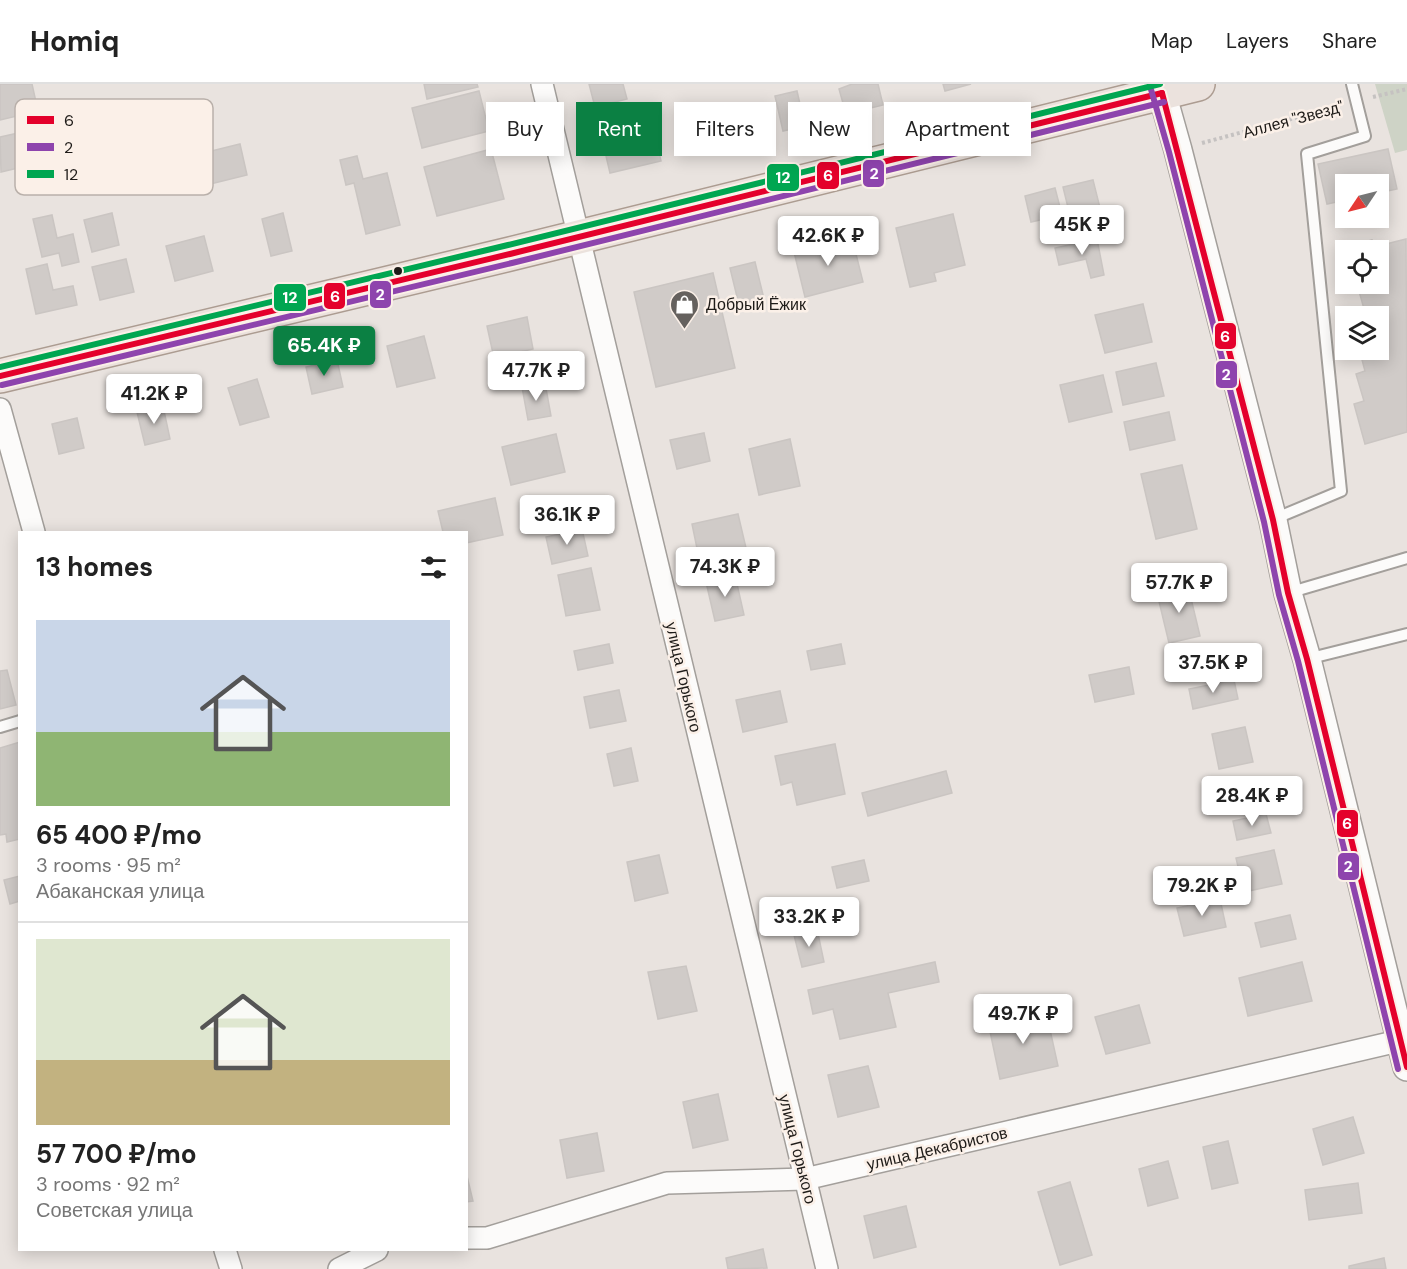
<!DOCTYPE html>
<html lang="en">
<head>
<meta charset="utf-8">
<style>
  :root { --surface:#fff; --page:#f6f6f6; --text:#222; --muted:#767676; --line:#e0e0e0; --accent:#0b8043 }
  body { margin:0; font-family:"DM Sans",sans-serif; background:var(--page); color:var(--text); height:100vh; display:flex; flex-direction:column; font-size:22px; white-space:nowrap }
  * { box-sizing:border-box; margin:0 }
  p { font-size:20px; color:var(--muted) }
  .icon { flex:none; width:33px; height:33px; fill:none; stroke:currentColor; stroke-width:2; stroke-linecap:round; stroke-linejoin:round }
  .map { position:relative; flex:1; overflow:hidden }
  .drawer { position:absolute; left:18px; top:447px; width:450px; height:720px; display:flex; flex-direction:column; background:var(--surface); border-radius:0px; box-shadow:0 3px 15px #0003 }
  .drawer>* { flex:none }
  .banner { position:absolute; left:486px; top:18px; width:570px; height:54px; display:flex; gap:12px }
  .needle { width:39px; rotate:235deg }
  .buttons { position:absolute; left:1335px; top:90px; display:grid; gap:12px }
  .buttons a { display:grid; place-items:center; width:54px; height:54px; border-radius:0px; background:var(--surface); box-shadow:0 3px 15px #0003; font-size:30px }
  .price { position:absolute; translate:-50% -51px; padding:0 14px; border-radius:6px; background:#fff; color:#222; font-size:20px; line-height:39px; filter:drop-shadow(0 2px 3px #0008) }
  .price::after { content:''; position:absolute; left:50%; top:36px; width:18px; height:14px; margin-left:-9px; background:inherit; clip-path:polygon(0 0,100% 0,50% 100%) }
  .price.active { background:var(--accent); color:#fff }
  ul { padding:0; list-style:none }
  li { display:grid; align-content:center; gap:12px; height:318px; padding:0 18px }
  li+li { border-top:2px solid var(--line) }
  li span { display:grid; place-items:center; height:186px; border-radius:0px; color:#555 }
  li>.icon { margin-inline-start:auto }
  span .icon { width:108px; height:108px; fill:#fffc; stroke-width:1 }
  li b { font-size:26px }
  h2 { display:flex; justify-content:space-between; align-items:center; height:72px; padding:0 18px; font-size:26px }
  .pill { padding:0 21px; border-radius:0px; background:var(--surface); box-shadow:0 3px 15px #0003; font-size:21px; line-height:54px }
  .pill.active { background:var(--accent); color:#fff }
  header { display:flex; align-items:center; gap:36px; box-sizing:border-box; height:84px; padding:0 30px; background:var(--surface); border-bottom:2px solid var(--line) }
  header strong { font-size:28px }
  nav { display:flex; gap:33px; margin-inline-start:auto; font-size:21px }
  .map>svg:first-child { display:block }
</style>
</head>
<body>
<header>
<strong>Homiq</strong>
<nav><a>Map</a><a>Layers</a><a>Share</a></nav>
</header>
<div class="map">
<svg width="1407" height="1185" viewBox="0 0 1407 1185">
  <rect width="100%" height="100%" fill="#e9e3df"/>
  <polygon fill="#ced3c6" points="1375,0 1407,0 1407,66 1395,69"/>
  <g fill="#d0cbc8" stroke="#cac5c2" stroke-width="1.5">
    <polygon points="0,0 32,0 38,27 0,36"/>
    <polygon points="424,0 477,0 478,3 427,15"/>
    <polygon points="589,0 623,0 627,15 595,23"/>
    <polygon points="852,0 878,0 883,21 846,30 839,5"/>
    <polygon points="943,0 971,0 945,7"/>
    <polygon points="479,7 489,47 422,64 412,24"/>
    <polygon points="797,7 805,42 783,47 775,12"/>
    <polygon points="629,34 633,53 654,48 661,77 610,89 599,42"/>
    <polygon points="23,48 31,81 1,88 0,53"/>
    <polygon points="240,60 247,91 198,103 191,72"/>
    <polygon points="491,65 504,115 437,132 424,83"/>
    <polygon points="1388,65 1397,105 1378,109 1378,100 1346,100 1346,116 1327,120 1318,80"/>
    <polygon points="357,72 363,95 387,89 400,141 366,150 354,99 346,101 340,76"/>
    <polygon points="1093,96 1104,140 1074,148 1063,103"/>
    <polygon points="1055,104 1062,131 1031,138 1025,112"/>
    <polygon points="112,129 119,161 92,168 84,136"/>
    <polygon points="283,129 292,167 271,172 262,135"/>
    <polygon points="953,130 965,181 934,189 936,197 910,203 896,144"/>
    <polygon points="52,131 57,154 73,150 79,178 62,182 59,169 42,173 33,135"/>
    <polygon points="204,152 213,187 175,197 166,162"/>
    <polygon points="852,154 863,198 805,213 794,168"/>
    <polygon points="1097,155 1104,191 1091,194 1086,175 1059,181 1055,164"/>
    <polygon points="1406,155 1407,348 1365,360 1354,320 1364,317 1356,290 1365,287 1361,272 1378,266 1378,232 1366,232 1357,200 1378,200 1378,166 1348,166 1347,163 1372,156 1374,163"/>
    <polygon points="126,175 134,208 100,216 92,183"/>
    <polygon points="755,178 764,215 739,221 730,184"/>
    <polygon points="47,180 53,206 73,202 77,221 36,230 26,185"/>
    <polygon points="713,189 735,284 656,303 634,208"/>
    <polygon points="1143,220 1152,258 1105,269 1095,231"/>
    <polygon points="527,233 533,265 494,274 487,242"/>
    <polygon points="424,252 435,294 397,303 387,262"/>
    <polygon points="337,276 343,303 312,310 306,283"/>
    <polygon points="1156,279 1164,312 1123,321 1116,288"/>
    <polygon points="1103,291 1112,328 1069,338 1060,301"/>
    <polygon points="257,295 269,333 240,341 228,304"/>
    <polygon points="545,299 551,332 528,336 522,303"/>
    <polygon points="163,322 170,355 145,361 137,328"/>
    <polygon points="1169,328 1175,356 1130,366 1124,338"/>
    <polygon points="77,334 84,364 59,370 52,340"/>
    <polygon points="704,349 710,377 677,385 670,356"/>
    <polygon points="556,350 565,388 511,401 502,363"/>
    <polygon points="790,355 800,402 759,411 749,365"/>
    <polygon points="1182,381 1197,445 1156,455 1141,390"/>
    <polygon points="495,414 503,451 466,459 466,448 443,448 438,427"/>
    <polygon points="738,430 746,464 699,474 692,440"/>
    <polygon points="582,445 588,472 552,480 546,453"/>
    <polygon points="591,484 600,526 566,532 558,491"/>
    <polygon points="735,491 744,531 715,537 706,498"/>
    <polygon points="1188,502 1200,552 1169,559 1157,509"/>
    <polygon points="609,560 613,579 578,586 574,567"/>
    <polygon points="841,560 845,580 811,586 807,567"/>
    <polygon points="1129,583 1134,610 1095,618 1089,591"/>
    <polygon points="7,586 16,621 0,625 0,587"/>
    <polygon points="1234,596 1238,615 1193,625 1189,605"/>
    <polygon points="619,606 626,637 590,644 584,613"/>
    <polygon points="780,607 787,638 743,648 736,616"/>
    <polygon points="1245,643 1253,678 1219,685 1212,650"/>
    <polygon points="20,658 20,755 7,758 6,750 0,751 0,664"/>
    <polygon points="835,660 845,710 797,721 792,698 781,701 775,672"/>
    <polygon points="631,664 638,697 614,702 607,670"/>
    <polygon points="946,687 952,709 868,732 862,709"/>
    <polygon points="1266,730 1271,749 1237,756 1233,737"/>
    <polygon points="1274,766 1282,800 1244,808 1236,774"/>
    <polygon points="659,771 668,809 635,817 627,778"/>
    <polygon points="864,776 869,797 837,804 832,783"/>
    <polygon points="20,792 20,817 10,820 4,796"/>
    <polygon points="1220,815 1226,843 1184,852 1177,824"/>
    <polygon points="1290,831 1296,855 1261,863 1255,839"/>
    <polygon points="817,845 824,878 802,883 794,851"/>
    <polygon points="935,878 939,898 888,909 896,943 840,955 833,925 813,930 808,906"/>
    <polygon points="1302,878 1312,917 1248,932 1239,894"/>
    <polygon points="686,882 697,927 658,935 648,888"/>
    <polygon points="1139,921 1150,959 1106,970 1095,933"/>
    <polygon points="1045,923 1058,982 1000,995 987,933 1005,929 1008,946 1030,941 1027,927"/>
    <polygon points="868,982 879,1023 838,1033 828,991"/>
    <polygon points="718,1010 728,1056 693,1064 683,1018"/>
    <polygon points="1353,1033 1364,1069 1323,1081 1313,1045"/>
    <polygon points="597,1049 604,1087 567,1094 560,1056"/>
    <polygon points="1228,1057 1238,1099 1212,1105 1203,1063"/>
    <polygon points="1168,1077 1178,1114 1148,1122 1139,1085"/>
    <polygon points="466,1088 473,1117 466,1118"/>
    <polygon points="1070,1098 1092,1171 1060,1181 1038,1108"/>
    <polygon points="1358,1099 1362,1129 1309,1136 1305,1106"/>
    <polygon points="906,1122 916,1163 874,1174 864,1132"/>
    <polygon points="763,1165 767,1184 728,1185 726,1174"/>
    <polygon points="1384,1174 1386,1185 1349,1185 1349,1182"/>
  </g>
  <g fill="none" stroke-linecap="round" stroke-linejoin="round">
    <defs>
      <g id="service">
        <polyline points="1274,435 1341,407 1307,70 1365,52 1352,0"/>
        <polyline points="1288,509 1407,474"/>
        <polyline points="1307,575 1407,550"/>
        <polyline points="0,643 20,637"/>
      </g>
      <g id="minor">
        <polyline points="542,0 827,1185"/>
        <polyline points="0,325 34,448"/>
        <polyline points="466,1154 487,1154 667,1099 805,1095 1407,955"/>
        <polyline points="225,1166 231,1185"/>
        <polyline points="339,1185 377,1166"/>
      </g>
      <polyline id="tertiary" points="1162,9 1178,66 1273,436 1288,509 1307,575 1407,983"/>
      <polyline id="primary" points="0,292 510,170 1198,0"/>
    </defs>
    <use href="#service" stroke="#a39f9b" stroke-width="14"/>
    <use href="#minor" stroke="#a39f9b" stroke-width="24"/>
    <use href="#tertiary" stroke="#a39f9b" stroke-width="30"/>
    <use href="#primary" stroke="#ac9c91" stroke-width="36"/>
    <g stroke="#c5c2c1" stroke-width="4" stroke-dasharray="3 3" stroke-linecap="butt">
      <polyline points="1373,13 1407,5"/>
      <polyline points="1202,59 1340,22"/>
    </g>
    <use href="#service" stroke="#fcfbfa" stroke-width="10"/>
    <use href="#minor" stroke="#fcfbfa" stroke-width="21"/>
    <use href="#tertiary" stroke="#fcfbfa" stroke-width="27"/>
    <use href="#primary" stroke="#ebe2dd" stroke-width="33"/>
    <defs>
      <g id="bus-1">
        <polyline points="1162,9 1273,436 1288,509 1307,575 1407,983"/>
        <polyline points="0,292 510,170 1162,9"/>
      </g>
      <g id="bus-2">
        <polyline points="1150,2 1169,68 1264,438 1279,511 1298,577 1398,985"/>
        <polyline points="2,301 512,179 1164,18"/>
      </g>
      <polyline id="bus-3" points="0,283 508,161 1160,0"/>
    </defs>
    <use href="#bus-1" stroke="#fbf0e8" stroke-width="10"/>
    <use href="#bus-2" stroke="#fbf0e8" stroke-width="10"/>
    <use href="#bus-3" stroke="#fbf0e8" stroke-width="10"/>
    <use href="#bus-1" stroke="#e4002b" stroke-width="6"/>
    <use href="#bus-2" stroke="#8e44ad" stroke-width="6"/>
    <use href="#bus-3" stroke="#00a651" stroke-width="6"/>
  </g>
  <defs>
    <symbol id="shop-pin" viewBox="-11 -11 22 30"><path d="M0 17L-7.5 6A9.5 9.5 0 1 1 7.5 6Z" fill="#65615e" stroke="#fbf0e8"/><path d="M-5-2.5h2.3a2.7 3.5 0 0 1 5.4 0H5L5.5 6h-11ZM-1.5-2.5h3a1.5 2.3 0 0 0-3 0Z" fill="#fff"/></symbol>
  </defs>
  <g fill-rule="evenodd">
    <use href="#shop-pin" x="668" y="204" width="33" height="45"/>
  </g>
  <circle fill="#1e1b18" stroke="#fbf0e8" stroke-width="2" cx="398" cy="187" r="5"/>
  <g text-anchor="middle" stroke-width="5" stroke-linejoin="round" paint-order="stroke">
    <g font-size="16" fill="#1e1b18" stroke="#fbf0e8">
      <text transform="translate(1293 35) rotate(-15)" y="6">Аллея "Звезд"</text>
      <text transform="translate(684 593) rotate(77)" y="6">улица Горького</text>
      <text transform="translate(937 1064) rotate(-13)" y="6">улица Декабристов</text>
      <text transform="translate(798 1065) rotate(76)" y="6">улица Горького</text>
    </g>
    <g font-size="16" fill="#1e1b18" stroke="#fbf0e8" text-anchor="start">
      <text x="706" y="226">Добрый Ёжик</text>
    </g>
  </g>
  <rect x="15" y="15" width="198" height="96" rx="9" fill="#fbf0e8" stroke="#b9b0aa" stroke-width="1.5"/>
  <rect x="27" y="32" width="27" height="8" fill="#e4002b"/>
  <rect x="27" y="59" width="27" height="8" fill="#8e44ad"/>
  <rect x="27" y="86" width="27" height="8" fill="#00a651"/>
  <g font-size="16" fill="#1e1b18">
    <text x="64" y="42">6</text>
    <text x="64" y="69">2</text>
    <text x="64" y="96">12</text>
  </g>
  <g stroke="#fbf0e8" stroke-width="2">
    <rect x="862" y="75" width="23" height="29" rx="6" fill="#8e44ad"/>
    <rect x="816" y="77" width="24" height="29" rx="6" fill="#e4002b"/>
    <rect x="766" y="79" width="34" height="29" rx="6" fill="#00a651"/>
    <rect x="369" y="196" width="23" height="29" rx="6" fill="#8e44ad"/>
    <rect x="323" y="198" width="23" height="28" rx="6" fill="#e4002b"/>
    <rect x="273" y="199" width="34" height="29" rx="6" fill="#00a651"/>
    <rect x="1214" y="238" width="23" height="28" rx="6" fill="#e4002b"/>
    <rect x="1215" y="276" width="23" height="29" rx="6" fill="#8e44ad"/>
    <rect x="1336" y="725" width="23" height="29" rx="6" fill="#e4002b"/>
    <rect x="1337" y="768" width="23" height="29" rx="6" fill="#8e44ad"/>
  </g>
  <g font-size="16" text-anchor="middle" font-weight="bold" fill="#fff">
    <text x="874" y="95">2</text>
    <text x="828" y="97">6</text>
    <text x="783" y="99">12</text>
    <text x="380" y="216">2</text>
    <text x="335" y="218">6</text>
    <text x="290" y="219">12</text>
    <text x="1225" y="258">6</text>
    <text x="1226" y="296">2</text>
    <text x="1347" y="745">6</text>
    <text x="1348" y="788">2</text>
  </g>
</svg>
<div class="buttons">
<a><svg class="needle" viewBox="-14 -14 28 28"><path d="M0-13l5 13h-10z" fill="#e53935"/><path d="M0 13l5-13h-10z" fill="#767676"/></svg></a>
<a><svg class="icon" aria-label="locate" viewBox="0 0 24 24"><circle cx="12" cy="12" r="6"/><path d="M12 2v4M12 18v4M2 12h4M18 12h4"/></svg></a>
<a><svg class="icon" aria-label="layers" viewBox="0 0 24 24"><path d="M12 4l9 5-9 5-9-5zM3 14l9 5 9-5"/></svg></a>
</div>
<b class="price" style="left:1082px;top:172px">45K ₽</b>
<b class="price" style="left:828px;top:183px">42.6K ₽</b>
<b class="price active" style="left:324px;top:293px">65.4K ₽</b>
<b class="price" style="left:536px;top:318px">47.7K ₽</b>
<b class="price" style="left:154px;top:341px">41.2K ₽</b>
<b class="price" style="left:567px;top:462px">36.1K ₽</b>
<b class="price" style="left:725px;top:514px">74.3K ₽</b>
<b class="price" style="left:1179px;top:530px">57.7K ₽</b>
<b class="price" style="left:1213px;top:610px">37.5K ₽</b>
<b class="price" style="left:1252px;top:743px">28.4K ₽</b>
<b class="price" style="left:1202px;top:833px">79.2K ₽</b>
<b class="price" style="left:809px;top:864px">33.2K ₽</b>
<b class="price" style="left:1023px;top:961px">49.7K ₽</b>
<div class="banner">
<a class="pill">Buy</a>
<a class="pill active">Rent</a>
<a class="pill">Filters</a>
<a class="pill">New</a>
<a class="pill">Apartment</a>
</div>
<section class="drawer">
<h2>13 homes<svg class="icon" aria-label="filters" viewBox="0 0 24 24"><path d="M4 7h16M4 17h16"/><circle cx="9" cy="7" r="2"/><circle cx="15" cy="17" r="2"/></svg></h2>
<ul>
<li><span style="background:linear-gradient(#c9d6e8 60%,#8fb573 0)"><svg class="icon" aria-label="home" viewBox="0 0 24 24"><path d="M3 11l9-7 9 7M6 9v11h12V9"/></svg></span><div><b>65 400 ₽/mo</b><p>3 rooms · 95 m²</p><p>Абаканская улица</p></div></li>
<li><span style="background:linear-gradient(#dfe7d0 65%,#c2b280 0)"><svg class="icon" aria-label="home" viewBox="0 0 24 24"><path d="M3 11l9-7 9 7M6 9v11h12V9"/></svg></span><div><b>57 700 ₽/mo</b><p>3 rooms · 92 m²</p><p>Советская улица</p></div></li>
</ul>
</section>
</div>
</body>
</html>
